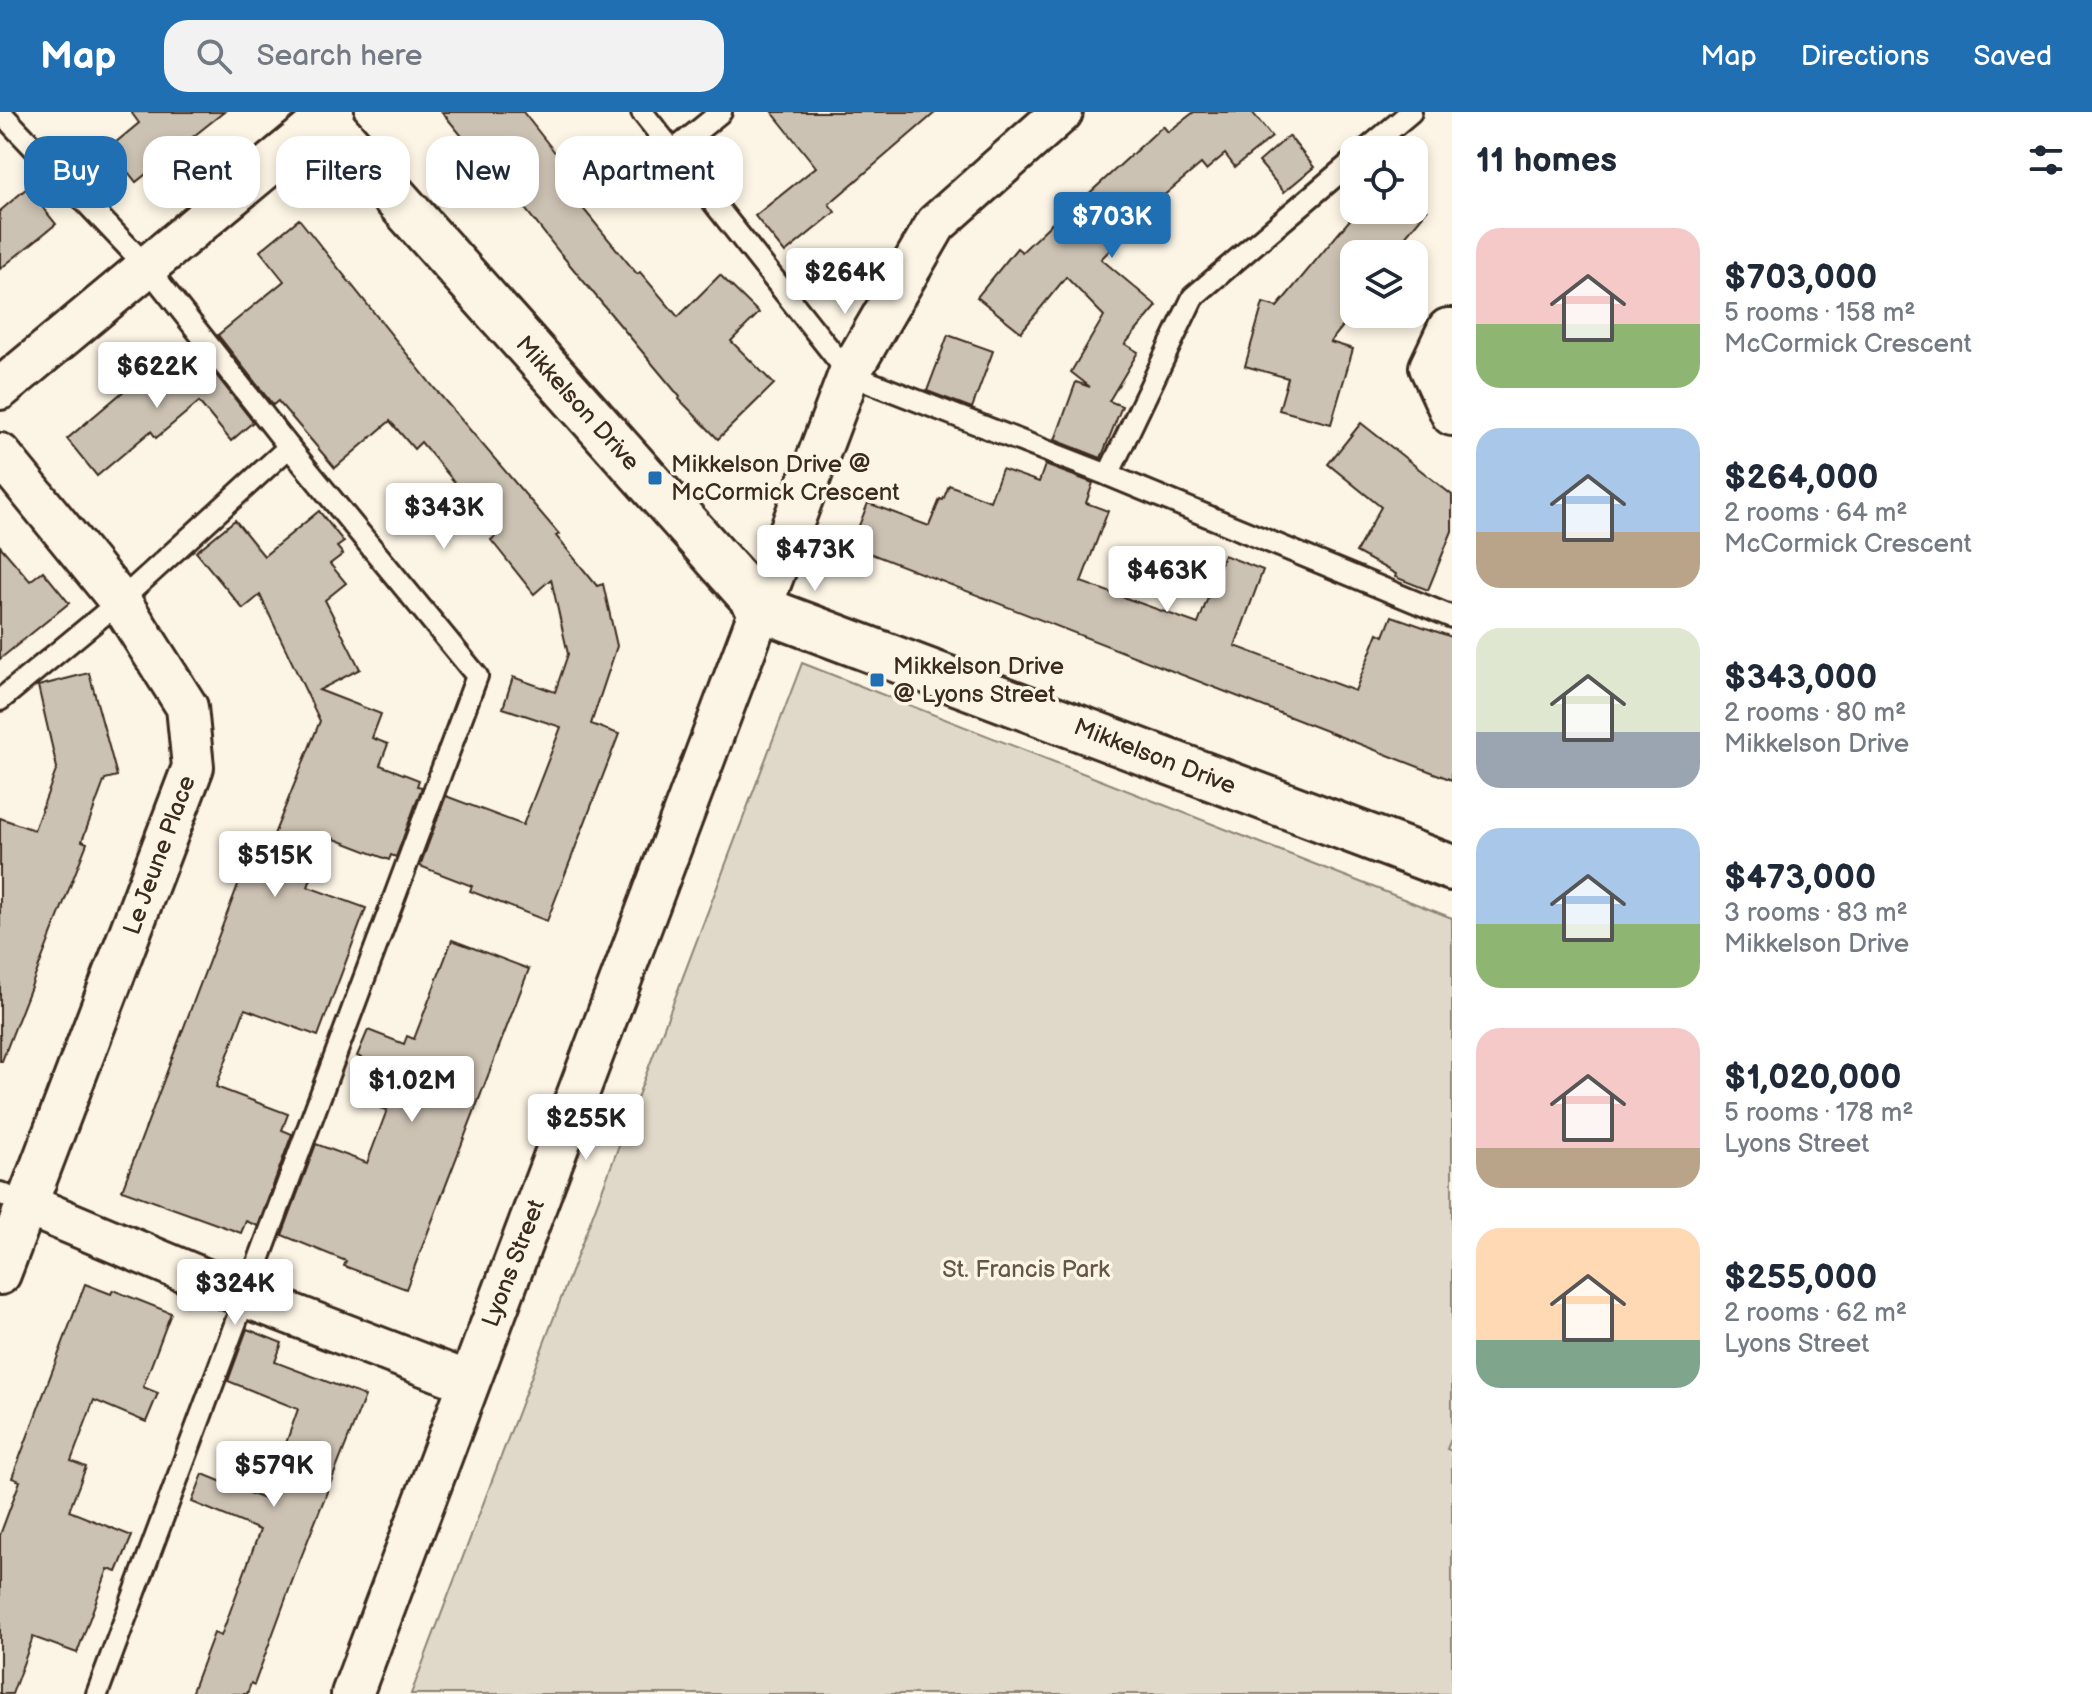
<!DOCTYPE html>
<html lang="en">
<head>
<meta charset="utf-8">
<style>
  :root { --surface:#fff; --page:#f2f2f3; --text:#1f2937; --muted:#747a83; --accent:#1f6fb2 }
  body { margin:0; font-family:"Balsamiq Sans",sans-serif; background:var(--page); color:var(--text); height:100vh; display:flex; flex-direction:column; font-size:30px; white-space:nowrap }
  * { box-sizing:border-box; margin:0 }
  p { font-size:26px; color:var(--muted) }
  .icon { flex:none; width:44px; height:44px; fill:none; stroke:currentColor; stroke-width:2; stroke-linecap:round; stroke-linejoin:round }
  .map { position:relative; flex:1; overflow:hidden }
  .sheet { display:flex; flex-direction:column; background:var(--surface); width:640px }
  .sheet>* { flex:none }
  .guide { position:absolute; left:24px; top:24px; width:760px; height:72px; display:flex; gap:16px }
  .buttons { position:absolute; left:1340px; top:24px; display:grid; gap:16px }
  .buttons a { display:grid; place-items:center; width:88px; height:88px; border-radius:16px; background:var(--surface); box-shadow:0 4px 12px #0003; font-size:40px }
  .price { position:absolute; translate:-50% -68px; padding:0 18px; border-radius:8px; background:#fff; color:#222; font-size:26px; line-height:52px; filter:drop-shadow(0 2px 4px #0008) }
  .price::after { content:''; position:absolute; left:50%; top:48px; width:24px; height:18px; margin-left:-12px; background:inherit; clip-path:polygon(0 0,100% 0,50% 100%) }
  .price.active { background:var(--accent); color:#fff }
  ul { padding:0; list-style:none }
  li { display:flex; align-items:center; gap:24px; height:200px; padding:0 24px }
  li span { display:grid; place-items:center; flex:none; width:224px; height:160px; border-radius:24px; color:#555 }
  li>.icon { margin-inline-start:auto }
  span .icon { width:96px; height:96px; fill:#fffc; stroke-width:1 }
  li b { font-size:34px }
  h2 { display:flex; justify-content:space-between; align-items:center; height:96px; padding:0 24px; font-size:34px }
  .tag { padding:0 28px; border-radius:24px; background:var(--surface); box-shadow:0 4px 12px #0003; font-size:28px; line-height:72px }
  .tag.active { background:var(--accent); color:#fff }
  header { display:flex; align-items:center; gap:48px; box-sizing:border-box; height:112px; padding:0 40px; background:var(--accent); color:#fff }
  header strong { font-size:38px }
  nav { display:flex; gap:44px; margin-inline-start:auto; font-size:28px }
  .search { width:560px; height:72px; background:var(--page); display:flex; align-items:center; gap:20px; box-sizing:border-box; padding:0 28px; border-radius:24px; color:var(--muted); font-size:30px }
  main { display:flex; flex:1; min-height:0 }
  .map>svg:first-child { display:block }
</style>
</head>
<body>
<header>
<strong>Map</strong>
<div class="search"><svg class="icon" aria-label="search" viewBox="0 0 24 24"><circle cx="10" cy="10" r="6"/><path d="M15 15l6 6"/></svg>Search here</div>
<nav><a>Map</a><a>Directions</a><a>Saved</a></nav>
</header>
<main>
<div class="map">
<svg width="1452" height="1582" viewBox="0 0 1452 1582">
  <rect width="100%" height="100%" fill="#fcf5e5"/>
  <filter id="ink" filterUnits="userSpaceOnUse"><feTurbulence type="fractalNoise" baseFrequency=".0125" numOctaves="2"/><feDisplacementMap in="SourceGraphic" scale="16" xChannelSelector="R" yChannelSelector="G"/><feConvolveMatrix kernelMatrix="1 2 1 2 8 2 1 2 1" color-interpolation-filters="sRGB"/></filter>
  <g filter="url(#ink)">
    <polygon fill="#e0d8c8" stroke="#8e8173" stroke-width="2" points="802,551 1452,806 1452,1325 1447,1337 1452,1339 1452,1582 411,1582"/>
    <g fill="#ccc2b3" stroke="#3b2a1e" stroke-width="2">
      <polygon points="131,0 224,0 136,70 109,36 139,11"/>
      <polygon points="442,0 523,0 572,62 563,69 567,77 637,162 640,160 678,205 720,163 759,201 731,229 774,272 718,327 679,287 680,285 560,141 482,42 479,45"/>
      <polygon points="772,0 936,0 829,92 835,100 785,141 755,104 816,55"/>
      <polygon points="1194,0 1252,0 1272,25 1235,55 1225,42 1206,58 1201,52 1117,123 1121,127 1101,147 1157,194 1125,232 1138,240 1109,289 1122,294 1101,346 1055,328 1076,270 1090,275 1071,260 1104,204 1066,165 1021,220 977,185 1017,136 1022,140 1080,84 1083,87 1163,14 1168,20"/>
      <polygon points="1289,24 1314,55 1284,80 1259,50"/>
      <polygon points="27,76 56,112 0,157 0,99"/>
      <polygon points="1358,98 1427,98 1391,142 1354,142 1354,201 1330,230 1353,237 1331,312 1279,298 1288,266 1245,254 1263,191 1277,195"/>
      <polygon points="299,107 435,277 559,422 556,424 597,474 603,472 617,534 591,612 619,622 547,809 470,779 472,774 420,754 446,684 523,713 561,615 503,596 513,565 555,580 568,542 551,467 534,482 491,428 498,422 421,330 414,337 390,309 335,356 278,289 273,293 218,223 284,169 260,139"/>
      <polygon points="948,223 993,239 972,296 927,279"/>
      <polygon points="170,240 181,254 198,240 253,310 231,329 199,290 156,326 151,319 97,364 67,327"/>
      <polygon points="1361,311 1452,383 1452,419 1428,478 1395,465 1396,462 1356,440 1381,395 1328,352"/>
      <polygon points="1045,353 1093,371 1086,391 1108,399 1081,470 1198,512 1224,443 1263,458 1235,534 1355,579 1378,521 1384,524 1392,504 1452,525 1452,668 851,434 868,391 929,414 940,387 943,388 949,373 990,389 1002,357 1039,370"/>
      <polygon points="319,399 344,430 337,435 343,442 330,452 346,471 325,488 360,557 319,578 381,602 372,626 388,632 380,653 419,668 417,674 422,675 396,745 391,743 389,748 327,724 308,775 366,796 318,924 245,897 216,975 288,1002 282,1018 292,1022 258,1114 246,1109 241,1121 122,1078 244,757 258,762 320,609 260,483 243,497 196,440 235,408 264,444"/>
      <polygon points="0,434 30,469 43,459 69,491 0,547"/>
      <polygon points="89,561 117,664 105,667 82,729 87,731 2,949 0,949 0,706 34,718 57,656 38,574"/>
      <polygon points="452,828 529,857 406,1177 344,1154 346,1149 282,1123 316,1032 367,1051 387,998 380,996 394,959 357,944 368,918 404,932 407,924 414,927"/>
      <polygon points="85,1172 111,1182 113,1178 171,1201 143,1275 158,1281 146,1310 94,1288 71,1349 86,1355 69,1399 132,1424 117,1460 108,1457 77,1541 33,1525 12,1582 0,1582 0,1423 20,1369 12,1366"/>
      <polygon points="247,1217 282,1231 275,1250 365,1284 300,1448 254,1573 251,1571 247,1582 191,1582 214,1521 221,1524 260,1418 192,1390 203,1362 266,1388 298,1297 228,1269"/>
    </g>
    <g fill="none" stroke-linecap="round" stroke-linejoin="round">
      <defs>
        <g id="lane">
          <polyline points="0,0 147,155 289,335 477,564 97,1582"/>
          <polyline points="642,0 849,262 1108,363"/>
          <polyline points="1366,38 1411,0"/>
          <polyline points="673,39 721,0"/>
          <polyline points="1354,48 1193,185 1108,363 1452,505"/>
          <polyline points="0,588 120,489 289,335"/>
          <polyline points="0,1081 27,1093"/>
        </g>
        <g id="street">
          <polyline points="1452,217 1448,217 1430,255 1452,303"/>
          <polyline points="0,277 333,0"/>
          <polyline points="0,342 120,489 187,595 193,655 0,1162"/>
          <polyline points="27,1093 244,1184 468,1270"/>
          <polyline points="352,1582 849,262 936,112 1062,0"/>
        </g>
        <polyline id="secondary" points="319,0 762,497 1452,756"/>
      </defs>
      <use href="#lane" stroke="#3b2a1e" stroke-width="26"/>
      <use href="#street" stroke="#3b2a1e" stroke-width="46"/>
      <use href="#secondary" stroke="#3b2a1e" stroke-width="50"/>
      <use href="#lane" stroke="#fcf5e5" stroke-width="20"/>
      <use href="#street" stroke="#fcf5e5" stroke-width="40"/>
      <use href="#secondary" stroke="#fcf5e5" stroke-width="44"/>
    </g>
  </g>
  <g fill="#1f6fb2" stroke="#fcf5e5" stroke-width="3">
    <rect x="647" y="358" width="16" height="16" rx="4"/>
    <rect x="869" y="560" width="16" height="16" rx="4"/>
  </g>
  <g text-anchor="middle" stroke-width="7" stroke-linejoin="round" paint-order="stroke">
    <g font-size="24" fill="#3b2a1e" stroke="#fcf5e5">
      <text transform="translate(578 291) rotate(48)" y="8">Mikkelson Drive</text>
      <text transform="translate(1155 644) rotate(21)" y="8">Mikkelson Drive</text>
      <text transform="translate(159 743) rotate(-70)" y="8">Le Jeune Place</text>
      <text transform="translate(513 1151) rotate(-69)" y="8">Lyons Street</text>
    </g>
    <g font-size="24" fill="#3b2a1e" stroke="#fcf5e5" text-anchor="start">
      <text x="671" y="360">Mikkelson Drive @<tspan x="671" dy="28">McCormick Crescent</tspan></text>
      <text x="893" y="562">Mikkelson Drive<tspan x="893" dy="28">@ Lyons Street</tspan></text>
    </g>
    <g font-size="24" fill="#645648" stroke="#fcf5e5">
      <text x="1026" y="1165">St. Francis Park</text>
    </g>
  </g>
</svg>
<div class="buttons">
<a><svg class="icon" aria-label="locate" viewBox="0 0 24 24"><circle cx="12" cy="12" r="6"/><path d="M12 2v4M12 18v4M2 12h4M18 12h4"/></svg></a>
<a><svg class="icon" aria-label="layers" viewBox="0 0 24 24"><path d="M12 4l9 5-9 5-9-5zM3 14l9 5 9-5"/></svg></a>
</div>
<b class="price active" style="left:1112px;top:148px">$703K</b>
<b class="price" style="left:845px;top:204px">$264K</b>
<b class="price" style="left:157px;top:298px">$622K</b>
<b class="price" style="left:444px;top:439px">$343K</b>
<b class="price" style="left:815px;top:481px">$473K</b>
<b class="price" style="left:1167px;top:502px">$463K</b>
<b class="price" style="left:275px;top:787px">$515K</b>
<b class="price" style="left:412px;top:1012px">$1.02M</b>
<b class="price" style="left:586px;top:1050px">$255K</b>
<b class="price" style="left:235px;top:1215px">$324K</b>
<b class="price" style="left:274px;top:1397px">$579K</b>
<div class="guide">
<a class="tag active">Buy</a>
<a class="tag">Rent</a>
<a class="tag">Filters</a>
<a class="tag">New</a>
<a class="tag">Apartment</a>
</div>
</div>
<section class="sheet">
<h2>11 homes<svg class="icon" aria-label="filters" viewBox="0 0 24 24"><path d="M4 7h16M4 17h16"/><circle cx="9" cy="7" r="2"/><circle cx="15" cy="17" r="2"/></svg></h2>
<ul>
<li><span style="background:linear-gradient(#f6c9c9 60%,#8fb573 0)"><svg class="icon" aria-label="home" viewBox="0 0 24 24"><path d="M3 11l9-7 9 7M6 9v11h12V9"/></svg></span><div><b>$703,000</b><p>5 rooms · 158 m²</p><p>McCormick Crescent</p></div></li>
<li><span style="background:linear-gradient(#a9c7e8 65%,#b9a48a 0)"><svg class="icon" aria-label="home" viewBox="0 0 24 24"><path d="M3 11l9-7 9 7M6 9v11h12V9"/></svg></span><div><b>$264,000</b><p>2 rooms · 64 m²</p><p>McCormick Crescent</p></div></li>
<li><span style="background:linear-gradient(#dfe7d0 65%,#9aa5b1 0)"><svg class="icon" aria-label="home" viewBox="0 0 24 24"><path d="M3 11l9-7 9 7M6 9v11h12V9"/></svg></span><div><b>$343,000</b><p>2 rooms · 80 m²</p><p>Mikkelson Drive</p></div></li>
<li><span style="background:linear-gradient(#a9c7e8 60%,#8fb573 0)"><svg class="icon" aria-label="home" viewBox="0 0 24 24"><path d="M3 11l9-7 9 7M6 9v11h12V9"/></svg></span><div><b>$473,000</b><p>3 rooms · 83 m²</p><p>Mikkelson Drive</p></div></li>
<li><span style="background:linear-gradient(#f6c9c9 75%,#b9a48a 0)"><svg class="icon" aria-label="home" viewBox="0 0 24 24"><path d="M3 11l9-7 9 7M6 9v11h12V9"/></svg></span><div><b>$1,020,000</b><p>5 rooms · 178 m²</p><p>Lyons Street</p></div></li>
<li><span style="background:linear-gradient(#ffd9b3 70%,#7fa58c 0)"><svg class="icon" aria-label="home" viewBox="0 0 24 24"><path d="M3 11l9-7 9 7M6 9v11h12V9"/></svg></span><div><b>$255,000</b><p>2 rooms · 62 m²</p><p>Lyons Street</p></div></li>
</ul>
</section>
</main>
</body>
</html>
